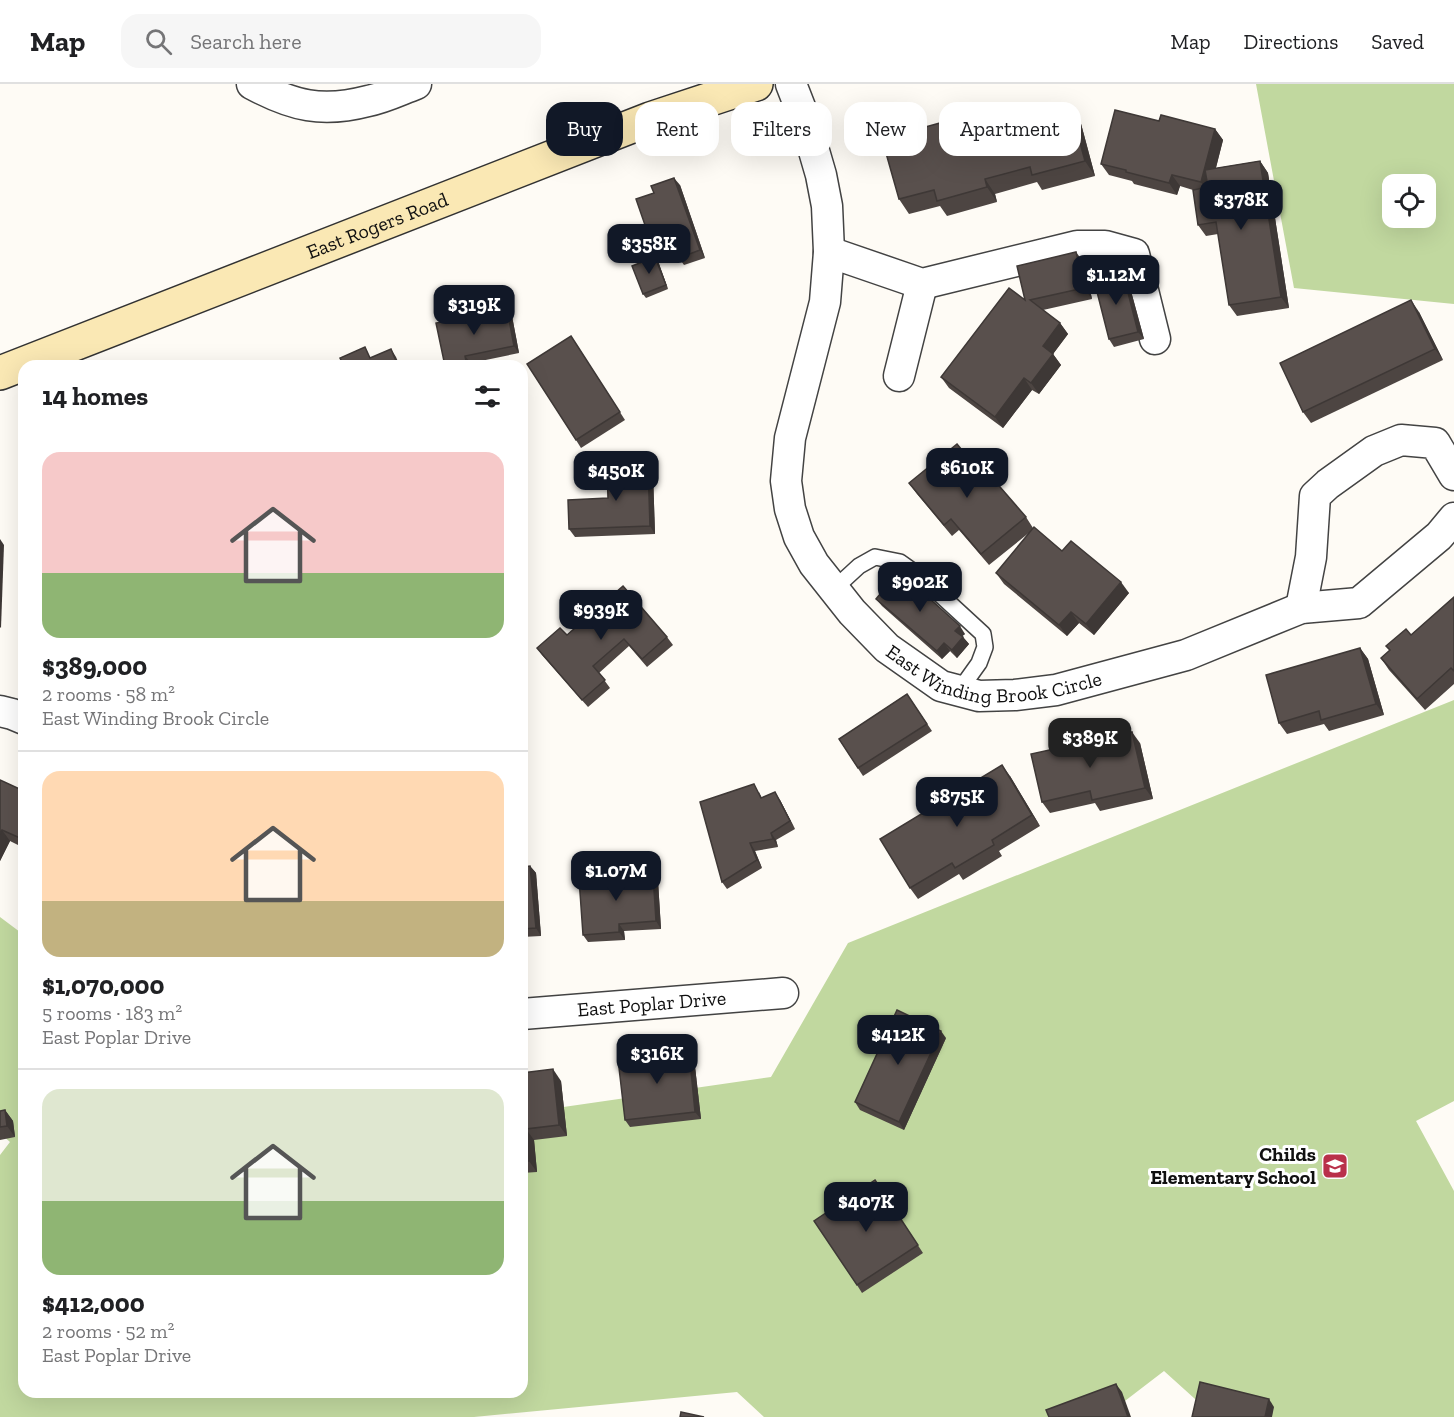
<!DOCTYPE html>
<html lang="en">
<head>
<meta charset="utf-8">
<style>
  :root { --surface:#fff; --page:#f6f6f6; --text:#202124; --muted:#757577; --line:#e0e0e0; --accent:#111827 }
  body { margin:0; font-family:"Zilla Slab",serif; background:var(--page); color:var(--text); height:100vh; display:flex; flex-direction:column; font-size:22px; white-space:nowrap }
  * { box-sizing:border-box; margin:0 }
  p { font-size:20px; color:var(--muted) }
  .icon { flex:none; width:33px; height:33px; fill:none; stroke:currentColor; stroke-width:2; stroke-linecap:round; stroke-linejoin:round }
  .map { position:relative; flex:1; overflow:hidden }
  .sheet { position:absolute; left:18px; top:276px; width:510px; height:1038px; display:flex; flex-direction:column; background:var(--surface); border-radius:18px; box-shadow:0 6px 24px #0002 }
  .sheet>* { flex:none }
  .guide { position:absolute; left:546px; top:18px; width:570px; height:54px; display:flex; gap:12px }
  .buttons { position:absolute; left:1382px; top:90px; display:grid; gap:12px }
  .buttons a { display:grid; place-items:center; width:54px; height:54px; border-radius:12px; background:var(--surface); box-shadow:0 6px 24px #0002; font-size:30px }
  .price { position:absolute; translate:-50% -51px; padding:0 14px; border-radius:12px; background:var(--accent); color:#fff; font-size:20px; line-height:39px; filter:drop-shadow(0 2px 3px #0008) }
  .price::after { content:''; position:absolute; left:50%; top:36px; width:18px; height:14px; margin-left:-9px; background:inherit; clip-path:polygon(0 0,100% 0,50% 100%) }
  .price.active { background:#222; color:#fff }
  ul { padding:0; list-style:none }
  li { display:grid; align-content:center; gap:12px; height:318px; padding:0 24px }
  li+li { border-top:2px solid var(--line) }
  li span { display:grid; place-items:center; height:186px; border-radius:18px; color:#555 }
  li>.icon { margin-inline-start:auto }
  span .icon { width:108px; height:108px; fill:#fffc; stroke-width:1 }
  li b { font-size:26px }
  h2 { display:flex; justify-content:space-between; align-items:center; height:72px; padding:0 24px; font-size:26px }
  .pill { padding:0 21px; border-radius:18px; background:var(--surface); box-shadow:0 6px 24px #0002; font-size:21px; line-height:54px }
  .pill.active { background:var(--accent); color:#fff }
  header { display:flex; align-items:center; gap:36px; box-sizing:border-box; height:84px; padding:0 30px; background:var(--surface); border-bottom:2px solid var(--line) }
  header strong { font-size:28px }
  nav { display:flex; gap:33px; margin-inline-start:auto; font-size:21px }
  .search { width:420px; height:54px; background:var(--page); display:flex; align-items:center; gap:15px; box-sizing:border-box; padding:0 21px; border-radius:18px; color:var(--muted); font-size:22px }
  .map>svg:first-child { display:block }
</style>
</head>
<body>
<header>
<strong>Map</strong>
<div class="search"><svg class="icon" aria-label="search" viewBox="0 0 24 24"><circle cx="10" cy="10" r="6"/><path d="M15 15l6 6"/></svg>Search here</div>
<nav><a>Map</a><a>Directions</a><a>Saved</a></nav>
</header>
<div class="map">
<svg width="1454" height="1333" viewBox="0 0 1454 1333">
  <rect width="100%" height="100%" fill="#fefbf5"/>
  <g fill="#c1d89f" fill-rule="evenodd">
    <path d="M1256,0H1454V220L1294,204ZM1392,100H1425V134H1392Z"/>
    <polygon points="1454,616 1454,1017 1416,1037 1454,1107 1454,1333 1215,1333 1164,1287 1104,1333 764,1333 737,1308 474,1333 0,1333 0,1071 10,1058 0,1049 0,833 24,851 24,1308 522,1308 522,1029 771,993 848,859"/>
  </g>
  <g fill="none" stroke-linecap="round" stroke-linejoin="round">
    <defs>
      <polyline id="service" points="834,505 859,482 875,473 900,478 921,493 983,550 985,563 979,579 959,607"/>
      <g id="minor">
        <path d="M252,0C293,22 322,29 368,17C384,14 400,6 416,0"/>
        <path id="s1" d="M791,0L805,36L821,91L827,122L829,168L825,218L790,354L786,397L790,425L799,453L814,480L852,528L887,564L941,602L979,612L1015,611L1056,606L1186,571L1301,524L1359,519L1439,452L1454,434"/>
        <polyline points="829,168 922,200 1077,162 1105,162 1134,170 1155,255"/>
        <polyline points="899,292 922,200"/>
        <polyline points="1301,524 1311,473 1315,412 1328,400 1374,367 1401,356 1435,359 1454,391"/>
        <polyline points="0,627 12,630 24,635"/>
        <path id="s2" d="M522,930L783,909"/>
      </g>
      <g id="secondary">
        <path id="s3" d="M0,289L650,35L756,0"/>
      </g>
    </defs>
    <use href="#service" stroke="#434343" stroke-width="18"/>
    <use href="#minor" stroke="#434343" stroke-width="33"/>
    <use href="#secondary" stroke="#323232" stroke-width="36"/>
    <use href="#service" stroke="#fff" stroke-width="15"/>
    <use href="#minor" stroke="#fff" stroke-width="30"/>
    <use href="#secondary" stroke="#fae8b4" stroke-width="33"/>
  </g>
  <g fill="#4d4542">
    <polygon points="1070,22 1080,36 1095,92 1042,106 1037,98 995,110 997,118 947,132 940,122 909,130 899,115 968,49"/>
    <polygon points="1159,37 1215,45 1223,56 1216,84 1260,77 1268,89 1289,224 1237,232 1229,221 1218,150 1206,152 1198,141 1193,106 1180,102 1177,111 1134,100 1132,97 1109,91 1101,80"/>
    <polygon points="680,101 705,174 684,181 679,174 677,168 660,174 654,167"/>
    <polygon points="658,177 668,205 646,214 643,210"/>
    <polygon points="1084,179 1092,215 1043,226 1060,239 1068,250 1053,270 1061,281 1039,310 1032,306 1003,344 949,304 941,293 1025,216"/>
    <polygon points="1123,189 1128,196 1144,255 1114,263 1109,255"/>
    <polygon points="507,225 512,232 519,269 471,279 471,282 445,282"/>
    <polygon points="1419,228 1443,276 1311,339 1303,328"/>
    <polygon points="571,252 625,336 581,364 576,356"/>
    <polygon points="653,389 655,450 575,453 569,445 608,414"/>
    <polygon points="909,399 1026,433 1033,444 1062,467 1129,509 1094,551 1079,539 1067,552 1004,500 996,489 1030,448 989,481 959,446 952,452 917,410"/>
    <polygon points="1454,513 1454,600 1425,626 1389,586 1381,574 1390,567 1386,562 1411,551"/>
    <polygon points="876,515 965,550 962,552 969,560 957,574 950,567 942,575 882,522"/>
    <polygon points="567,551 667,553 673,561 647,583 629,562 599,589 610,604 588,623 542,571 537,564"/>
    <polygon points="1360,564 1368,575 1384,631 1329,647 1324,640 1287,650 1279,639"/>
    <polygon points="522,586 527,600 522,601"/>
    <polygon points="907,610 932,647 863,692 839,655"/>
    <polygon points="1140,659 1153,715 1100,727 1095,719 1050,729 1042,718"/>
    <polygon points="1010,692 1040,742 999,767 1002,772 963,796 959,790 918,815 910,804"/>
    <polygon points="0,696 24,707 24,764 10,757 0,777"/>
    <polygon points="759,708 762,714 780,716 795,745 776,756 778,763 755,767 762,784 727,805 722,798"/>
    <polygon points="530,782 536,789 541,852 522,853 522,783"/>
    <polygon points="658,797 661,845 624,847 625,856 588,858 583,851"/>
    <polygon points="946,954 904,1046 860,1026 855,1018"/>
    <polygon points="694,974 701,1035 630,1043 625,1036"/>
    <polygon points="522,989 561,997 567,1052 534,1056 537,1088 522,1089"/>
    <polygon points="5,1026 13,1037 15,1053 0,1056 0,1027"/>
    <polygon points="875,1096 923,1169 862,1209 857,1201"/>
  </g>
  <g fill="#3e3836">
    <polygon points="1070,22 1080,36 1095,92 1085,77"/>
    <polygon points="958,34 968,49 962,51"/>
    <polygon points="1215,45 1223,56 1209,110 1201,98"/>
    <polygon points="1260,77 1268,89 1289,224 1281,213"/>
    <polygon points="1172,91 1180,102 1177,111 1169,99"/>
    <polygon points="674,94 680,101 705,174 700,166"/>
    <polygon points="985,95 995,110 997,118 987,103"/>
    <polygon points="1076,168 1084,179 1092,215 1084,204"/>
    <polygon points="655,173 658,177 668,205 666,201"/>
    <polygon points="1123,189 1128,196 1144,255 1138,248"/>
    <polygon points="1411,216 1419,228 1443,276 1435,265"/>
    <polygon points="507,225 512,232 519,269 514,262"/>
    <polygon points="1060,239 1068,250 1053,270 1061,281 1039,310 1031,299 1043,262"/>
    <polygon points="391,265 396,273 400,282 398,282"/>
    <polygon points="465,272 471,279 471,282 467,282"/>
    <polygon points="1024,294 1032,306 1003,344 995,333"/>
    <polygon points="648,381 653,389 655,450 650,442"/>
    <polygon points="0,455 4,461 1,544 0,543"/>
    <polygon points="1121,498 1129,509 1094,551 1086,540"/>
    <polygon points="1071,528 1079,539 1067,552 1059,541"/>
    <polygon points="960,542 965,550 960,554 955,547"/>
    <polygon points="963,553 969,560 957,574 952,566"/>
    <polygon points="944,559 950,567 942,575 937,567"/>
    <polygon points="1360,564 1368,575 1384,631 1376,620"/>
    <polygon points="522,586 527,600 522,593"/>
    <polygon points="1132,648 1140,659 1153,715 1145,704"/>
    <polygon points="1002,681 1010,692 1040,742 1032,731"/>
    <polygon points="775,708 780,716 795,745 790,737"/>
    <polygon points="24,745 24,760 20,754"/>
    <polygon points="2,746 10,757 0,777 0,750"/>
    <polygon points="771,749 776,756 778,763 773,755"/>
    <polygon points="750,759 755,767 762,784 757,776"/>
    <polygon points="530,782 536,789 541,852 536,844"/>
    <polygon points="653,790 658,797 661,845 656,837"/>
    <polygon points="619,840 624,847 625,856 619,848"/>
    <polygon points="941,947 946,954 904,1046 899,1038"/>
    <polygon points="689,966 694,974 701,1035 695,1028"/>
    <polygon points="553,985 561,997 567,1052 559,1041"/>
    <polygon points="5,1026 13,1037 15,1053 7,1042"/>
    <polygon points="526,1045 534,1056 537,1088 529,1077"/>
    <polygon points="1116,1300 1122,1308 1131,1333 1128,1333"/>
    <polygon points="1269,1315 1274,1323 1272,1333 1265,1333"/>
  </g>
  <g fill="#59504d" stroke="#3e3836" stroke-width="1.5">
    <polygon points="1070,22 1085,77 1032,91 1030,83 985,95 987,103 937,117 934,106 899,115 882,55 958,34 962,51"/>
    <polygon points="1115,26 1159,37 1161,31 1215,45 1201,98 1172,91 1169,99 1126,88 1126,86 1101,80"/>
    <polygon points="1260,77 1281,213 1229,221 1216,138 1198,141 1193,106 1208,103 1205,86"/>
    <polygon points="674,94 700,166 679,174 674,160 654,167 636,115 654,109 651,102"/>
    <polygon points="1076,168 1084,204 1030,216 1060,239 1043,262 1053,270 1031,299 1024,294 995,333 941,293 1009,204 1025,216 1017,182"/>
    <polygon points="655,173 666,201 643,210 632,182"/>
    <polygon points="1123,189 1138,248 1109,255 1094,196"/>
    <polygon points="1411,216 1435,265 1303,328 1280,279"/>
    <polygon points="507,225 514,262 465,272 467,282 445,282 436,239"/>
    <polygon points="571,252 620,328 576,356 527,280"/>
    <polygon points="365,263 370,274 391,265 398,282 344,282 340,274"/>
    <polygon points="957,360 984,393 988,389 1026,433 981,470 951,435 944,441 909,399"/>
    <polygon points="648,381 650,442 569,445 568,416 608,414 607,383"/>
    <polygon points="1034,443 1062,467 1071,457 1121,498 1086,540 1071,528 1059,541 996,489"/>
    <polygon points="899,487 960,542 955,547 963,553 952,566 944,559 937,567 876,515"/>
    <polygon points="623,502 667,553 642,575 624,555 593,582 605,596 582,616 537,564 560,544 567,551"/>
    <polygon points="1454,513 1454,587 1451,584 1417,615 1381,574 1390,566 1386,562 1406,545 1411,551"/>
    <polygon points="1360,564 1376,620 1321,636 1319,627 1279,639 1266,591"/>
    <polygon points="907,610 927,640 858,684 839,655"/>
    <polygon points="1132,648 1145,704 1092,716 1090,707 1042,718 1031,670"/>
    <polygon points="1002,681 1032,731 992,756 994,761 955,784 952,779 910,804 880,755"/>
    <polygon points="0,696 24,707 24,745 20,754 2,746 0,750"/>
    <polygon points="754,700 761,714 775,708 790,737 771,749 773,755 750,759 757,776 722,798 700,718"/>
    <polygon points="530,782 536,844 522,845 522,783"/>
    <polygon points="653,790 656,837 619,840 619,848 583,851 579,794"/>
    <polygon points="897,926 941,947 899,1038 855,1018"/>
    <polygon points="689,966 695,1028 625,1036 618,975"/>
    <polygon points="553,985 559,1041 526,1045 529,1077 522,1077 522,989"/>
    <polygon points="5,1026 7,1042 0,1043 0,1027"/>
    <polygon points="875,1096 918,1161 857,1201 814,1137"/>
    <polygon points="1200,1298 1269,1315 1265,1333 1192,1333"/>
    <polygon points="1116,1300 1128,1333 1049,1333 1046,1326"/>
    <polygon points="681,1328 704,1333 680,1333"/>
  </g>
  <defs>
    <symbol id="school-square" viewBox="-11 -11 22 22"><rect x="-9" y="-9" width="18" height="18" rx="4" fill="#b9304a" stroke="#fff"/><path d="M0-5L7-2L0 1L-7-2ZM-4 1L0 2.5L4 1V4Q0 6-4 4Z" fill="#fff"/></symbol>
  </defs>
  <g fill-rule="evenodd">
    <use href="#school-square" x="1320" y="1067" width="30" height="30"/>
  </g>
  <g text-anchor="middle" stroke-width="6" stroke-linejoin="round" paint-order="stroke">
    <g font-size="20" fill="#101010" stroke="#fff">
      <text dy="7" stroke="none"><textPath href="#s3" startOffset="405">East Rogers Road</textPath></text>
      <text dy="7" stroke="none"><textPath href="#s1" startOffset="723">East Winding Brook Circle</textPath></text>
      <text dy="7" stroke="none"><textPath href="#s2" startOffset="130">East Poplar Drive</textPath></text>
    </g>
    <g font-size="20" font-weight="bold" fill="#101010" stroke="#fff" text-anchor="end">
      <text x="1316" y="1077">Childs<tspan x="1316" dy="23">Elementary School</tspan></text>
    </g>
  </g>
</svg>
<div class="buttons">
<a><svg class="icon" aria-label="locate" viewBox="0 0 24 24"><circle cx="12" cy="12" r="6"/><path d="M12 2v4M12 18v4M2 12h4M18 12h4"/></svg></a>
</div>
<b class="price" style="left:1241px;top:147px">$378K</b>
<b class="price" style="left:649px;top:191px">$358K</b>
<b class="price" style="left:1116px;top:222px">$1.12M</b>
<b class="price" style="left:474px;top:252px">$319K</b>
<b class="price" style="left:967px;top:415px">$610K</b>
<b class="price" style="left:616px;top:418px">$450K</b>
<b class="price" style="left:920px;top:529px">$902K</b>
<b class="price" style="left:601px;top:557px">$939K</b>
<b class="price active" style="left:1090px;top:685px">$389K</b>
<b class="price" style="left:957px;top:744px">$875K</b>
<b class="price" style="left:616px;top:818px">$1.07M</b>
<b class="price" style="left:898px;top:982px">$412K</b>
<b class="price" style="left:657px;top:1001px">$316K</b>
<b class="price" style="left:866px;top:1149px">$407K</b>
<div class="guide">
<a class="pill active">Buy</a>
<a class="pill">Rent</a>
<a class="pill">Filters</a>
<a class="pill">New</a>
<a class="pill">Apartment</a>
</div>
<section class="sheet">
<h2>14 homes<svg class="icon" aria-label="filters" viewBox="0 0 24 24"><path d="M4 7h16M4 17h16"/><circle cx="9" cy="7" r="2"/><circle cx="15" cy="17" r="2"/></svg></h2>
<ul>
<li><span style="background:linear-gradient(#f6c9c9 65%,#8fb573 0)"><svg class="icon" aria-label="home" viewBox="0 0 24 24"><path d="M3 11l9-7 9 7M6 9v11h12V9"/></svg></span><div><b>$389,000</b><p>2 rooms · 58 m²</p><p>East Winding Brook Circle</p></div></li>
<li><span style="background:linear-gradient(#ffd9b3 70%,#c2b280 0)"><svg class="icon" aria-label="home" viewBox="0 0 24 24"><path d="M3 11l9-7 9 7M6 9v11h12V9"/></svg></span><div><b>$1,070,000</b><p>5 rooms · 183 m²</p><p>East Poplar Drive</p></div></li>
<li><span style="background:linear-gradient(#dfe7d0 60%,#8fb573 0)"><svg class="icon" aria-label="home" viewBox="0 0 24 24"><path d="M3 11l9-7 9 7M6 9v11h12V9"/></svg></span><div><b>$412,000</b><p>2 rooms · 52 m²</p><p>East Poplar Drive</p></div></li>
</ul>
</section>
</div>
</body>
</html>
